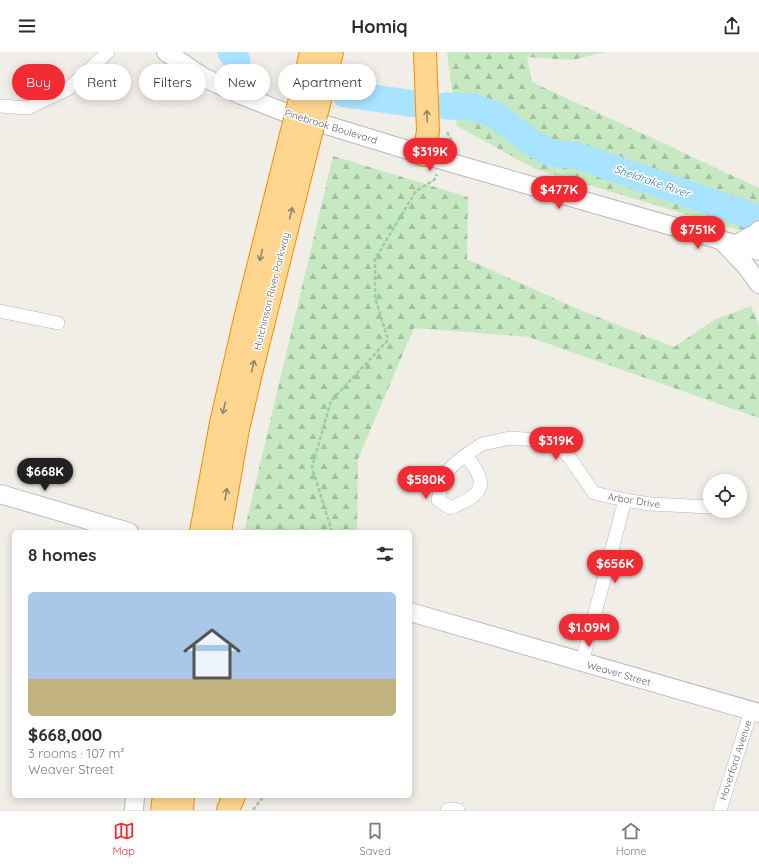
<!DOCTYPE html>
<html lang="en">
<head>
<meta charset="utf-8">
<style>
  :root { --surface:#fff; --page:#f2f2f3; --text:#2b2b33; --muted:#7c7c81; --line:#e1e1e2; --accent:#f22b32 }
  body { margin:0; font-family:Quicksand,sans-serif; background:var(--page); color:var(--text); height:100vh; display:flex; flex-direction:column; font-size:15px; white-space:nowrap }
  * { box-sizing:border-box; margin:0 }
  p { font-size:13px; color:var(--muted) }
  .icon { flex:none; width:22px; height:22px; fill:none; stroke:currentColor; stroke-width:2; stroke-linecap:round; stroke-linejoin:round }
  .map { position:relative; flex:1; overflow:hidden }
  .side { position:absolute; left:12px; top:478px; width:400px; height:268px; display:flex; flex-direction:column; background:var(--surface); border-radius:6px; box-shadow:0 2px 10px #0003 }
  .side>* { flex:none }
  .guide { position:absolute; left:12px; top:12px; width:400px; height:36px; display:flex; gap:8px }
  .fabs { position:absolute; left:703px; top:422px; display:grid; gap:8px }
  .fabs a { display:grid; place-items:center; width:44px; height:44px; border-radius:50%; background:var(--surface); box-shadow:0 2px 10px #0003; font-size:20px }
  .price { position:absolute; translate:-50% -34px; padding:0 9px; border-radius:14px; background:var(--accent); color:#fff; font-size:13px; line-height:26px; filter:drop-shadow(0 1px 2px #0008) }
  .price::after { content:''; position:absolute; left:50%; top:24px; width:12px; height:9px; margin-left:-6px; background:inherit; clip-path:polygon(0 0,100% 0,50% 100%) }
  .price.active { background:#222; color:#fff }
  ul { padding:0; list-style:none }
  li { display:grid; align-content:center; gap:8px; height:212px; padding:0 16px }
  li span { display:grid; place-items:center; height:124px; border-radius:6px; color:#555 }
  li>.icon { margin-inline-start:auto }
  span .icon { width:72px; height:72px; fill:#fffc; stroke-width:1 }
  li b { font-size:17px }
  h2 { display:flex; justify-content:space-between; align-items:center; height:48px; padding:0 16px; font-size:17px }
  .pill { padding:0 14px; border-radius:18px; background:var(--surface); box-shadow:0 2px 10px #0003; font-size:14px; line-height:36px }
  .pill.active { background:var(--accent); color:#fff }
  header { display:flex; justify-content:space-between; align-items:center; height:52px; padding:0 16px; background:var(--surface); font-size:18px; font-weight:800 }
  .dock { display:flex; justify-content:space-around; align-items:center; height:56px; border-top:1px solid var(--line); background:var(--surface); font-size:11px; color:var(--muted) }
  .dock a { display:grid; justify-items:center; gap:2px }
  .dock .active { color:var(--accent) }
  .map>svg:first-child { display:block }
</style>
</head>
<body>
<header><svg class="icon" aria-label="menu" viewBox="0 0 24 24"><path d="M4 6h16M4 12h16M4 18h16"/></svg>Homiq<svg class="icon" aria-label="share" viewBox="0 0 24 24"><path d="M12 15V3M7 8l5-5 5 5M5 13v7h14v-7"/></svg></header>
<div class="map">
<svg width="759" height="758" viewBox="0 0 759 758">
  <defs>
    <pattern id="forest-firs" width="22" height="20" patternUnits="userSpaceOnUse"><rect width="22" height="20" fill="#c7e9c2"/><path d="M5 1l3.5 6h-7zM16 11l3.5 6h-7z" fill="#a5c0a1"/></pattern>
  </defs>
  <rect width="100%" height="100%" fill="#f1ede7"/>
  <g fill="url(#forest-firs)">
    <polygon points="447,0 605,0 572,8 527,5 532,30 759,136 759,162 752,182 535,117 457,74"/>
    <polygon points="333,104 468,145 467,207 580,258 674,295 714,268 751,254 759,273 759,366 529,285 414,276 358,407 357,480 244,480"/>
  </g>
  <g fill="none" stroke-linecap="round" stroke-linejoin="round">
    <g stroke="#a8e3ff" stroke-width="27">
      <polyline points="231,0 237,8"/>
      <polyline points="345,42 416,52"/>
      <polyline points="446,54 473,55 495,63 534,92 551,101 578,104 749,163"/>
    </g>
    <defs>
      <g id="street">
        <polyline points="0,54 28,56 68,37 108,0"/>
        <polyline points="0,259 58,271"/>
        <polyline points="466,403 482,392 510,386 538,388 552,392 561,397 569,405 594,441 625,448 650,452 710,455"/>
        <path d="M466,403C470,409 475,415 478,422C488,441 465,450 450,456L438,448C443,423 444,419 466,403Z"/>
        <polyline points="582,610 625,448"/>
        <polyline points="447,758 451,757 458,758"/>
        <polyline points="720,758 751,659"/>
      </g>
      <g id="secondary">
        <polyline points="166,0 203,25 241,43 284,60 424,103 759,199"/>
        <polyline points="722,189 746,214 759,232"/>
        <polyline points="735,193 755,182 759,178"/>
        <polyline points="0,442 129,480"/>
        <polyline points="410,560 759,661"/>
        <polyline points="134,758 135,744"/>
      </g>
      <g id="highway">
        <polyline points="300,47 311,0"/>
        <polyline points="319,52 332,0"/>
        <polyline points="424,103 428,79 425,0"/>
        <polyline points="201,480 221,371 246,263 291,83"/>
        <polyline points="220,480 238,377 251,321 309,89"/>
        <polyline points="162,758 164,744"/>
        <polyline points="182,758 183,744"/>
        <polyline points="228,758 234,744"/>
      </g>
    </defs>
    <use href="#street" stroke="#b4b8bc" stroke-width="14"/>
    <use href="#secondary" stroke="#b5babf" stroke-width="20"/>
    <use href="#highway" stroke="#f78e00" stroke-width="24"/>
    <g stroke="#9ccda5" stroke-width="2.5" stroke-dasharray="4 2" stroke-linecap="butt">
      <polyline points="447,80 455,95"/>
      <polyline points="332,480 312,415 331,349 388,288 375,245 375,207 416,139 434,128 437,122"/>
      <polyline points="253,758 264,744"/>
    </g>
    <use href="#street" stroke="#fff" stroke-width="13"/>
    <use href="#secondary" stroke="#fff" stroke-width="18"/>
    <use href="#highway" stroke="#ffd68f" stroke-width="22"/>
    <defs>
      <g id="highway-bridge">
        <polyline points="291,83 300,47"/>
        <polyline points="309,89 319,52"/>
      </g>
    </defs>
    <use href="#highway-bridge" stroke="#f78e00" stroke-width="24" stroke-linecap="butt"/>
    <use href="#highway-bridge" stroke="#ffd68f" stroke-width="22"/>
  </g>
  <defs><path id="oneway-shaft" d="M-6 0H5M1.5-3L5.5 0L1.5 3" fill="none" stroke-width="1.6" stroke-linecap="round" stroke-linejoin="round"/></defs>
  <g stroke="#8e8674">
    <use href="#oneway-shaft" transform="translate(427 64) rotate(-93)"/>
    <use href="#oneway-shaft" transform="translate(291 161) rotate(-76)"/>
    <use href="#oneway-shaft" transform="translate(261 203) rotate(104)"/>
    <use href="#oneway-shaft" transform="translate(253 314) rotate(-76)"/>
    <use href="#oneway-shaft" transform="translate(224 356) rotate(103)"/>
    <use href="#oneway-shaft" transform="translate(226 442) rotate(-80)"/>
  </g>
  <g text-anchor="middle" stroke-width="3" stroke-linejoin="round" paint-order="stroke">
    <g font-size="10" fill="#5e6368" stroke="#fff">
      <text transform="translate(331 74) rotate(17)" y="4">Pinebrook Boulevard</text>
      <text transform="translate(271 239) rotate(-76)" y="4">Hutchinson River Parkway</text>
      <text transform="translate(634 448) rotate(9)" y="4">Arbor Drive</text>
      <text transform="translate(619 621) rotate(16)" y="4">Weaver Street</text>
      <text transform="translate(735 708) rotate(-72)" y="4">Haverford Avenue</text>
    </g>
    <g font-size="11" font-style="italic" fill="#397aa5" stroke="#fff">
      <text transform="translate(652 129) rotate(19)" y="4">Sheldrake River</text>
    </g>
  </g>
</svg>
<div class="fabs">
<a><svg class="icon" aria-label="locate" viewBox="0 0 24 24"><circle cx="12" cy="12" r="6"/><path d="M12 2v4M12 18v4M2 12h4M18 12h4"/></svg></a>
</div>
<b class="price" style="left:430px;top:120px">$319K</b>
<b class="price" style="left:559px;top:158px">$477K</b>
<b class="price" style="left:698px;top:198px">$751K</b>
<b class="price" style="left:556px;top:409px">$319K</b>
<b class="price active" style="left:45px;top:440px">$668K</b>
<b class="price" style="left:426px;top:448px">$580K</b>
<b class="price" style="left:615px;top:532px">$656K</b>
<b class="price" style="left:589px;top:596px">$1.09M</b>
<div class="guide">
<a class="pill active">Buy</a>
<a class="pill">Rent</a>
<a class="pill">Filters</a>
<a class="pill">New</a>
<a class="pill">Apartment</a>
</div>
<section class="side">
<h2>8 homes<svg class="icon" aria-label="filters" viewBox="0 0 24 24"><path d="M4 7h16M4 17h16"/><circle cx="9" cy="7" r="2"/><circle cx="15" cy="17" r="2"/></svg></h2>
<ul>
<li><span style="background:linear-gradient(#a9c7e8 70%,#c2b280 0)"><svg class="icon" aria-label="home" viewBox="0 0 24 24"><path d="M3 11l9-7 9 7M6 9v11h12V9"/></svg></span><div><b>$668,000</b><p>3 rooms · 107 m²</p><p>Weaver Street</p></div></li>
</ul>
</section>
</div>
<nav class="dock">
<a class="active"><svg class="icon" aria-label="map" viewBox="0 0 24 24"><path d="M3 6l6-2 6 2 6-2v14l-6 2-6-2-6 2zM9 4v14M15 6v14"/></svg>Map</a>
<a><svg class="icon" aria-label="saved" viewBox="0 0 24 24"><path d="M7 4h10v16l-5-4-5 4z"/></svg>Saved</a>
<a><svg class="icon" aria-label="home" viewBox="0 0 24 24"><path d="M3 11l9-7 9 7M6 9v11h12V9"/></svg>Home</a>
</nav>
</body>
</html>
